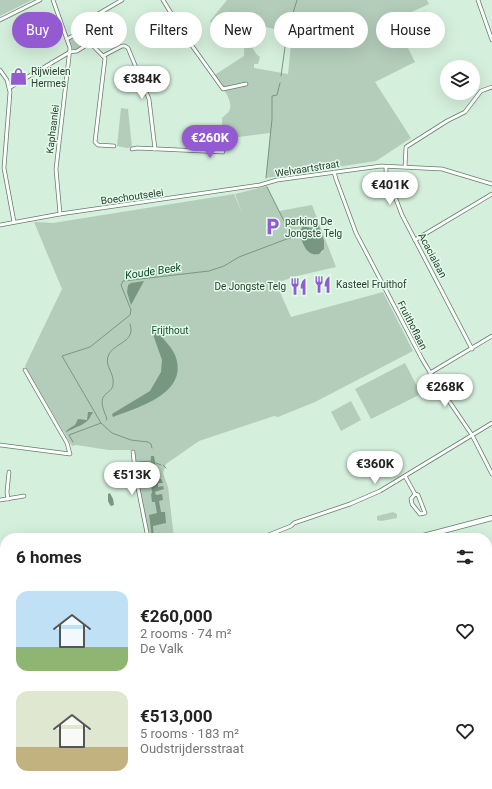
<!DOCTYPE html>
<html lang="en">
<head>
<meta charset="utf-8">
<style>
  :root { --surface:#fff; --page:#f2f2f2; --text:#222; --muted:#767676; --accent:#945ad2 }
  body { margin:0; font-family:Roboto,sans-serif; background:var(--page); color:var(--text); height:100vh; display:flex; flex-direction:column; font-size:15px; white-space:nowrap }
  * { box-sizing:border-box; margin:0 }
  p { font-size:13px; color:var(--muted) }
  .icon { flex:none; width:22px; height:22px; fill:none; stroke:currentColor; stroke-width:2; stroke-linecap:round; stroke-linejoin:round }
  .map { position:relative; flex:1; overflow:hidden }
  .drawer { position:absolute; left:0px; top:533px; width:492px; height:256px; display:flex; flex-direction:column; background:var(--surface); border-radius:16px 16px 0 0; box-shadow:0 4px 16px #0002 }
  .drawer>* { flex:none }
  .hud { position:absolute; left:12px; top:12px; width:468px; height:36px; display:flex; gap:8px }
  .controls { position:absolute; left:440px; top:60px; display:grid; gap:8px }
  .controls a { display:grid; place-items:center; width:40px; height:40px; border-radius:50%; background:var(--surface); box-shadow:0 4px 16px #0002; font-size:20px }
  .price { position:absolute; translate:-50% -34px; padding:0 9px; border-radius:14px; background:#fff; color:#222; font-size:13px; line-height:26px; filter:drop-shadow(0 1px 2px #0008) }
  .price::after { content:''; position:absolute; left:50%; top:24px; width:12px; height:9px; margin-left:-6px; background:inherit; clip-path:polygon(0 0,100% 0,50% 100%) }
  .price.on { background:var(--accent); color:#fff }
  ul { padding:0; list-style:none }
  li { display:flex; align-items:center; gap:12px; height:100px; padding:0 16px }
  li span { display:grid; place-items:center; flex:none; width:112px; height:80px; border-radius:12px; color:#555 }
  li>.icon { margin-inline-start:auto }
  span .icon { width:48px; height:48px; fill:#fffc; stroke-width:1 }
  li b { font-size:17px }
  h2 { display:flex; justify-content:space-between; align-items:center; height:48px; padding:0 16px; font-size:17px }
  .tag { padding:0 14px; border-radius:18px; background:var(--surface); box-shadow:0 4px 16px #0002; font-size:14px; line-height:36px }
  .tag.on { background:var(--accent); color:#fff }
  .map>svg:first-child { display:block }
</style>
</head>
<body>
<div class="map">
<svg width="492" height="789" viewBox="0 0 492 789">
  <rect width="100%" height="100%" fill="#d4efdb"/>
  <g fill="#b3cdba" fill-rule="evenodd">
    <polygon points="0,0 32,0 0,16"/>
    <path d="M227,0H427L429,4L394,20L415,62L375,82L411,138L376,161L266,178L270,133L223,139L222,118C224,116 228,113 229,111C235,100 219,84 213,76L244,56L245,21H222L212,25L210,21ZM255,24L292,34L288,74L254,68V64H258L260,57C248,48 252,37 255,24Z"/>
    <polygon points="77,36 84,44 76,49 73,49 70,40"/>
    <polygon points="121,108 128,109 132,147 127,148 117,146"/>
    <path d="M267,186L279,211L312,205L336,267L297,276L276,283L291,317L383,292L413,351L315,402L278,417L274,416L199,441L166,464L163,473L168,487L174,538H150L136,473L134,450H109L76,445L72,446L25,366L62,289L34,222L53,223L234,194L242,213L235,194ZM315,225L323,251L321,253L309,228H311Z"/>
    <polygon points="405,363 421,394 371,419 355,389"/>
    <polygon points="351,401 361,420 341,431 331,412"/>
    <polygon points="393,512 397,514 397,518 381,521 377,520 377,516"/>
    <polygon points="487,558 492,558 492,671 490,671 492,675 492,687 487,688"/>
    <polygon points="71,784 127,784 128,789 72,789"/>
  </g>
  <g fill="#789780">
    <path d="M318,224L324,241V249L319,254C306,257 301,241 300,231L303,226L311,228L315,225Z"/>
    <polygon points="144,281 131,305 127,292 128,285 131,283"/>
    <path d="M155,324C157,328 158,332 161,335C165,342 172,347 175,355C190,393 139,407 113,417L112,414L150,391L161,372L162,360L150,326Z"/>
    <path d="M88,412H92L93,413L91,415C88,425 74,427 67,432L66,431L70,428L75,425L78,419L87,420Z"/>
    <polygon points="151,456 154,456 156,467 154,468 155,479 161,479 163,483 158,483 158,487 163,486 164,489 155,492 156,495 162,494 163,500 159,501 161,512 165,512 166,523 153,526 154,538 152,538 149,515 157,513 155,502 152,502 151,494 152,493 150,474"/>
    <polygon points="110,493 113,499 114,505 111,506 110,505 108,501 108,494"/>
  </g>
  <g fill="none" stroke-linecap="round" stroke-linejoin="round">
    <g stroke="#789780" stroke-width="1">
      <polyline points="281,76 287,33 297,0"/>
      <polyline points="266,178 272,119 272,96 277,95 280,83"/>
      <path d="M106,420L107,419C105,413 99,402 104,396C108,391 113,390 113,384C115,373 103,365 109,354C116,342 136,342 130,324"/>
      <polyline points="101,423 62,356 90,347 130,315 131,310 121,285 123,281 209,271 224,266 239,257 292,237 267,187"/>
      <polyline points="73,442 69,435 101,423 112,433 131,440 148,442 151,444 152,448"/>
      <polyline points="138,462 152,461"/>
      <polyline points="156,463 161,465"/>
      <polyline points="163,465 166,468"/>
    </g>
    <defs>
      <g id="street">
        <polyline points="53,0 70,48 56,169 60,214"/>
        <polyline points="163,0 185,36 223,89 246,84"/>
        <polyline points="478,0 492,40"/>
        <polyline points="0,20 40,0"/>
        <polyline points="79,34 90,43"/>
        <polyline points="67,39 82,31 98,14 122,0"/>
        <polyline points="103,56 122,46 125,46 128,48 149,99 155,149"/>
        <polyline points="0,70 7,80 10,92 4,168 14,222"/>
        <polyline points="9,88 70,52 77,51 90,43 105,58 95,142 98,145 114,146"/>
        <polyline points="132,149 137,148 223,152"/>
        <polyline points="386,167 386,173 402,215 472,349"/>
        <polyline points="405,167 406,147 447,121 465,112 481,91 492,87"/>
        <polyline points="334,172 336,179 356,233 422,359 434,379 472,435 492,474"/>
        <polyline points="0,225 60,214 260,185 277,180 381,166 442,169 492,184"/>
        <polyline points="415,240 492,194"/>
        <polyline points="430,373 492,336"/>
        <polyline points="0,445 70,454 67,443 25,370"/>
        <polyline points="133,452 136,478 148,538"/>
        <polyline points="405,476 415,494 418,495 425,513 420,514 412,504 411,499 415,494"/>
        <polyline points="8,499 7,492 9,472"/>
        <polyline points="0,500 24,496"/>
        <polyline points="261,538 291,526 294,523 350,504 380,491 492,423"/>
        <polyline points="487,724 492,721"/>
        <polyline points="185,784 186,789"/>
        <polyline points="359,789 370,784"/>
      </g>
      <g id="secondary">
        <polyline points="416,538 492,518"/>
        <polyline points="0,688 5,685"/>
        <polyline points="0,696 2,705"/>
        <polyline points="157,784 164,789"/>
      </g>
    </defs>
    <use href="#street" stroke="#647d6b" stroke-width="4.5"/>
    <use href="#secondary" stroke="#647d6b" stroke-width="6"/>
    <use href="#street" stroke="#fff" stroke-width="3"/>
    <use href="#secondary" stroke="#fff" stroke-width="4.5"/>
  </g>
  <defs>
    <symbol id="shop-bare" viewBox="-9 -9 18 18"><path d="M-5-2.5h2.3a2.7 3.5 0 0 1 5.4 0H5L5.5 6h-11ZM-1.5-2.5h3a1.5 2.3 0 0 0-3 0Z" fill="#945ad2" stroke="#e1fce8" stroke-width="2.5" paint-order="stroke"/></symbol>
    <symbol id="parking-bare" viewBox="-9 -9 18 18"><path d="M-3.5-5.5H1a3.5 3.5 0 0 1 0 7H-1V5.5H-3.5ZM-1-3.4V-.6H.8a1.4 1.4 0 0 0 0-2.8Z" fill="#945ad2" stroke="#e1fce8" stroke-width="2.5" paint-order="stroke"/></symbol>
    <symbol id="restaurant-bare" viewBox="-9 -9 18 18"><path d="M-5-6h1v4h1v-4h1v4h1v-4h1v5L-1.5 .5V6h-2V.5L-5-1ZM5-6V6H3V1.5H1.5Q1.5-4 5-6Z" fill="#945ad2" stroke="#e1fce8" stroke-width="2.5" paint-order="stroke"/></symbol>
  </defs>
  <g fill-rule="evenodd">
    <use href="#shop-bare" x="6" y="64" width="25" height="25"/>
    <use href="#parking-bare" x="260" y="214" width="25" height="25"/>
    <use href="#restaurant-bare" x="310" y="272" width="25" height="25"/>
    <use href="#restaurant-bare" x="286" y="274" width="25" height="25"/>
  </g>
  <g text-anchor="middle" stroke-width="3" stroke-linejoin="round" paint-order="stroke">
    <g font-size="10" fill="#303a33" stroke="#e1fce8" text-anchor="start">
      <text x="31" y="75">Rijwielen<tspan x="31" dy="12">Hermes</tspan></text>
      <text x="285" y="225">parking De<tspan x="285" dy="12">Jongste Telg</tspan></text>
      <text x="336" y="288">Kasteel Fruithof</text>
      <text x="286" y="290" text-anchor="end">De Jongste Telg</text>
    </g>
    <g font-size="10" fill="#303a33" stroke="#e1fce8">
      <text transform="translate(52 129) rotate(-83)" y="4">Kaphaanlei</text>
      <text transform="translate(307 168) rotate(-9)" y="4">Welvaartstraat</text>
      <text transform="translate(132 196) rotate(-8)" y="4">Boechoutselei</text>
      <text transform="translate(433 255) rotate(62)" y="4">Acacialaan</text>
      <text transform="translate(413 325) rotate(63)" y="4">Fruithoflaan</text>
    </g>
    <g font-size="10" fill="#194d2d" stroke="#e1fce8">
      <text x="170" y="334">Frijthout</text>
    </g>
    <g font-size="11" font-style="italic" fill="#053f20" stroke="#e1fce8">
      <text transform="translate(153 271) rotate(-9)" y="4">Koude Beek</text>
    </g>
  </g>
</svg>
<div class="controls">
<a><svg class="icon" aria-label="layers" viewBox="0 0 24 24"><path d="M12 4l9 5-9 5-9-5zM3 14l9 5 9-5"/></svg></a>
</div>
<b class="price" style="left:142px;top:100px">€384K</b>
<b class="price on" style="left:210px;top:159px">€260K</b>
<b class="price" style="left:390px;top:206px">€401K</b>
<b class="price" style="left:445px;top:408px">€268K</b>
<b class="price" style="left:375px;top:485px">€360K</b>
<b class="price" style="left:132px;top:496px">€513K</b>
<div class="hud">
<a class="tag on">Buy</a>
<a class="tag">Rent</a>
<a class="tag">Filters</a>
<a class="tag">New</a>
<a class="tag">Apartment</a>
<a class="tag">House</a>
</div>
<section class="drawer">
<h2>6 homes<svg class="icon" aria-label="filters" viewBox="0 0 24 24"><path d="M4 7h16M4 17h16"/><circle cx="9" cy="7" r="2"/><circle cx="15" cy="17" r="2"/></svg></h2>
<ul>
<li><span style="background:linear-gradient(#bfe0f5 70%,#8fb573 0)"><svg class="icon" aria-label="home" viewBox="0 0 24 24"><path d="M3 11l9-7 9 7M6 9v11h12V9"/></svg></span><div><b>€260,000</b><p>2 rooms · 74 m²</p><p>De Valk</p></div><svg class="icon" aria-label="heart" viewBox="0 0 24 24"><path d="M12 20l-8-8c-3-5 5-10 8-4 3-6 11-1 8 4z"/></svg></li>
<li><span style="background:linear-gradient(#dfe7d0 70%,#c2b280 0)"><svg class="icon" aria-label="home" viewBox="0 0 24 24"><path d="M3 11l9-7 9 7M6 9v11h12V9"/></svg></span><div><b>€513,000</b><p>5 rooms · 183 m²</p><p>Oudstrijdersstraat</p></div><svg class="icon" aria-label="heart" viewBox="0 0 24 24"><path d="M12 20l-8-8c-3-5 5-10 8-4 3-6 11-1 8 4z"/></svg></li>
</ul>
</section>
</div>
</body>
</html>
